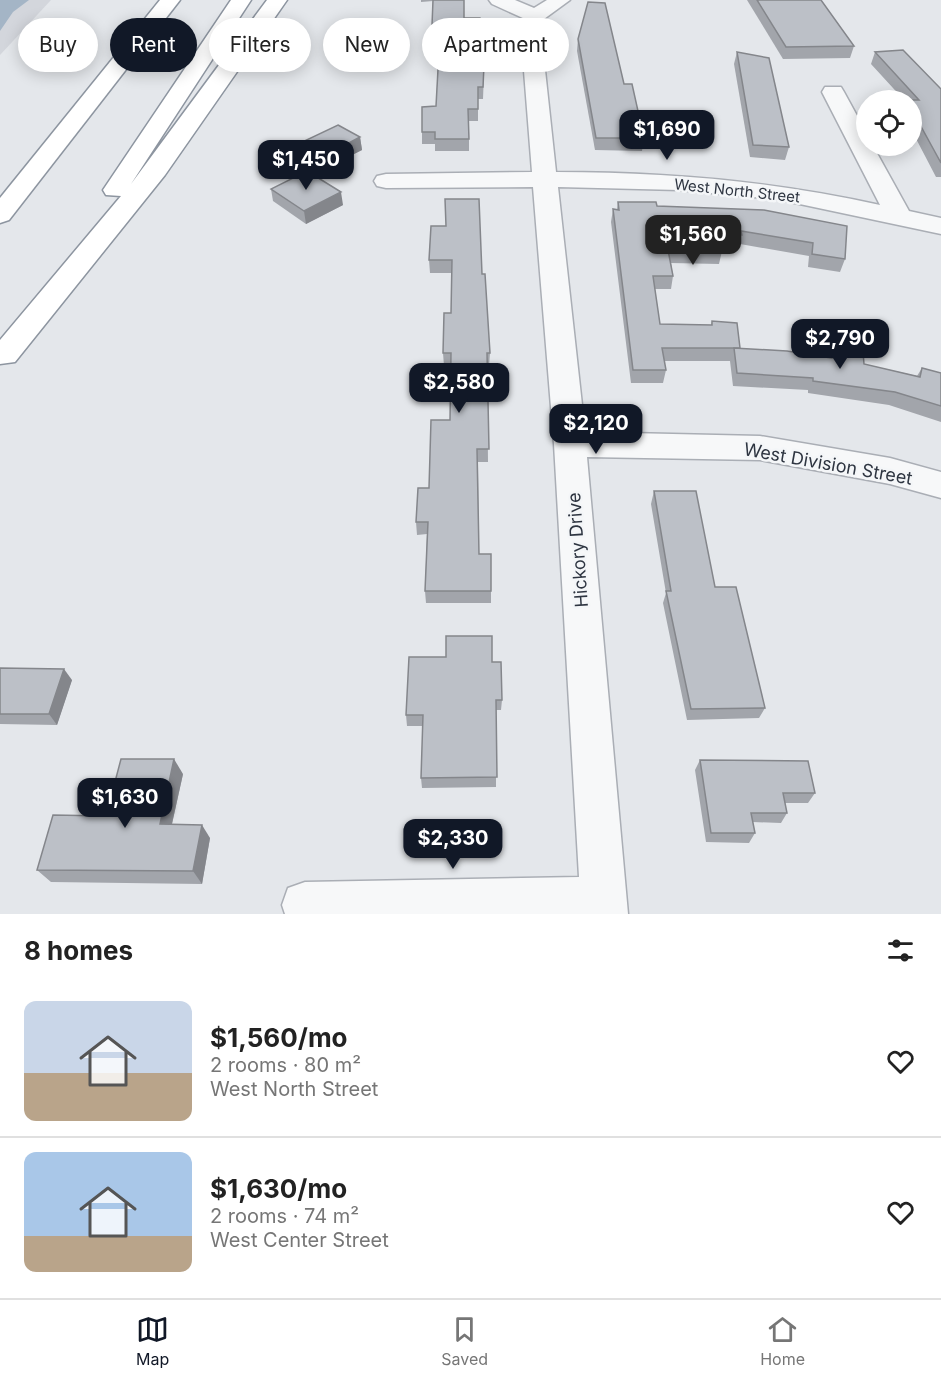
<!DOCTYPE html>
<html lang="en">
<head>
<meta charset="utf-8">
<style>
  :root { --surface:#fff; --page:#f2f2f2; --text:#222; --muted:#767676; --line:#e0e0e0; --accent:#111827 }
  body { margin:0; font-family:Inter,sans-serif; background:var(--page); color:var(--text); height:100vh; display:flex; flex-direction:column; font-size:22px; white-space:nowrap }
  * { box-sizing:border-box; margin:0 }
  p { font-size:20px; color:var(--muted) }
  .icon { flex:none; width:33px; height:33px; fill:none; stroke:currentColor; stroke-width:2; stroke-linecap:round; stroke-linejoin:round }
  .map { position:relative; height:914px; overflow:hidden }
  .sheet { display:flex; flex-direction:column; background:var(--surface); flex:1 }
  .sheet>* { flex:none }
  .top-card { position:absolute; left:18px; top:18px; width:600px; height:54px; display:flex; gap:12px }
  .controls { position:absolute; left:856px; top:90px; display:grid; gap:12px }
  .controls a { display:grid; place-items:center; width:66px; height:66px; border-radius:50%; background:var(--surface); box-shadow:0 3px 15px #0003; font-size:30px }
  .price { position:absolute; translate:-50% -51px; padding:0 14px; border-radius:12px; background:var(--accent); color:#fff; font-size:20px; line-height:39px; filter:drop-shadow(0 2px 3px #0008) }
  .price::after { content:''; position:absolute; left:50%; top:36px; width:18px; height:14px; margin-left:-9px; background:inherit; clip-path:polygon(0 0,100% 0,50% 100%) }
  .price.current { background:#222; color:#fff }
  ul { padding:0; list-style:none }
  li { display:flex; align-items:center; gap:18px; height:150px; padding:0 24px }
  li+li { border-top:2px solid var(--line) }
  li span { display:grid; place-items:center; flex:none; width:168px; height:120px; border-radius:12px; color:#555 }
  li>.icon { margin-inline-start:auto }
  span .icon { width:72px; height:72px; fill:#fffc; stroke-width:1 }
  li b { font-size:26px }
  h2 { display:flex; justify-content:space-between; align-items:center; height:72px; padding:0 24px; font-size:26px }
  .pill { padding:0 21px; border-radius:27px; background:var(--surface); box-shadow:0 3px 15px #0003; font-size:21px; line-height:54px }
  .pill.current { background:var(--accent); color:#fff }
  .dock { display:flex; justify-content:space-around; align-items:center; height:84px; border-top:2px solid var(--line); background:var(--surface); font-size:16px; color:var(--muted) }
  .dock a { display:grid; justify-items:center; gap:3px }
  .dock .current { color:var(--accent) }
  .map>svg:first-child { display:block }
</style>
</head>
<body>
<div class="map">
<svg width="941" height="914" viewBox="0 0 941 914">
  <rect width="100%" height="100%" fill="#e4e7eb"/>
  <polygon fill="#d3d6dc" points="0,0 51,0 0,55"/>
  <polygon fill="#a4b5c6" points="0,0 29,0 13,12 0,31"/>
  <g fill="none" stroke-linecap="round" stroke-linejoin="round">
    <defs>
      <path id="street" d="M489,0H515L534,8L547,0H570L544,19L541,33L556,172C666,172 773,181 880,205L822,92L825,87H841L844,92L867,134V146H873L909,211L941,218V234L776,199L679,190L558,187L585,432L760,436L890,458L941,472V498L890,484L760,460L587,457L628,914H285L282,905L288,888L305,882L579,877L554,444L533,187L386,188L377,186L374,181L377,176L386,174L532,172L521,33L525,19L492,4Z"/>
      <g id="highway">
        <polygon points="160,0 180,0 9,220 0,223 0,198"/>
        <polygon points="231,0 251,0 131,184 267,0 287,0 165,175 15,362 0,364 0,340 121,196 106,195 103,190"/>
      </g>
    </defs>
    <use href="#street" stroke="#aaaeb5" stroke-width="3"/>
    <use href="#highway" stroke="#8d95a0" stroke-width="3"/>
    <use href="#street" fill="#f7f8f9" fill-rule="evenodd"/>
    <use href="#highway" fill="#fff" fill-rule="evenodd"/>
  </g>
  <g fill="#a2a5ab">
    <polygon points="421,0 464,0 464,18 481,21 486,21 483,99 478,99 478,121 469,121 469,151 435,151 435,144 422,144 422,132 436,106 438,62 431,62 433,1 421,2"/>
    <polygon points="747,0 821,0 854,46 850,58 783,59"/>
    <polygon points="578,39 624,84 644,138 642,151 595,150 577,51"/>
    <polygon points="737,52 789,147 785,160 750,157 734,64"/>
    <polygon points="875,52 941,89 941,177 936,177 912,131 912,100 904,100 871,64"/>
    <polygon points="360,137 362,150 322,170 300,157 298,144"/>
    <polygon points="271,189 343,205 306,224 273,201"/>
    <polygon points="618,202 657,206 764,210 845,259 840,272 808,267 809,256 740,244 739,248 722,247 722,251 719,264 671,263 673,276 671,289 655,289 660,324 711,325 712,321 740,348 826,357 825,348 830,335 864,364 917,376 922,368 941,373 941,422 889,405 808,393 808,390 733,386 730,361 664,361 666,370 663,383 631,383 611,222 613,209 617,209"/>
    <polygon points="431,226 482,274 490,353 489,366 487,366 488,462 478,462 479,554 491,591 491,603 426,603 425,591 427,534 417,535 416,522 429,488 450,420 451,366 444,366 443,353 451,313 452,273 430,273 429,260"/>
    <polygon points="654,491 715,587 765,708 759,718 687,720 663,603 666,593 651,504"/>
    <polygon points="492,662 502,700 501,710 496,710 496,787 422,788 421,778 423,726 407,726 406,715"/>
    <polygon points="0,668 72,680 57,725 0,724"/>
    <polygon points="700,760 815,793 808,803 785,803 787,813 781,823 753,822 755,833 749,843 706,842 695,770"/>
    <polygon points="183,774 172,824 210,838 202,884 51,882 37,870 106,816"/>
  </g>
  <g fill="#84868b">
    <polygon points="360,137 362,150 322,170 321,158"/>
    <polygon points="341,192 343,205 306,224 304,211"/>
    <polygon points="64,669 72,680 57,725 49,714"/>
    <polygon points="174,759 183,774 169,837 160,824"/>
    <polygon points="202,825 210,838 202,884 193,871"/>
  </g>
  <g fill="#bcc0c7" stroke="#84868b" stroke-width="1.5">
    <polygon points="433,0 464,0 464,18 480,18 481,21 486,21 483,87 478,87 478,109 468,109 469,139 435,139 435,132 422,132 422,107 436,106 439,51 431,51"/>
    <polygon points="757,0 821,0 854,46 786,47"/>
    <polygon points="588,2 605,3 624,84 632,84 644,138 596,138 578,39"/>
    <polygon points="903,50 941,89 941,163 912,110 912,100 907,100 919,100 875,52"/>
    <polygon points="737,52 769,58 789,147 753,145"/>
    <polygon points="338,125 360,137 321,158 298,144"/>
    <polygon points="307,171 341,192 304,211 271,189"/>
    <polygon points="445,199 479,199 482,274 485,274 490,353 487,353 489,449 477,449 479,554 491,554 491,591 425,591 428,522 416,522 418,488 429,488 431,420 450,420 451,353 443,353 444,313 451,313 452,260 429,260 431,226 446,226"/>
    <polygon points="618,202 656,202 657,206 764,210 847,226 845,259 812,254 813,243 741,231 742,235 719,234 722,251 668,250 673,276 653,276 660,324 712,325 712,321 737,323 740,348 662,348 666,370 633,370 613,209 619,210"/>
    <polygon points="830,335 862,339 864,364 920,377 922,368 941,373 941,406 895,392 813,381 813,378 737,373 734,348 787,351 832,358"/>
    <polygon points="654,491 696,491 715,587 736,587 765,708 691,709 666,591 671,591"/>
    <polygon points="446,636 492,636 492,662 501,662 502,700 496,700 497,777 421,778 423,715 406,715 409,657 446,657"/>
    <polygon points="0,668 64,669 49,714 0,714"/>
    <polygon points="121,759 174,759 160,824 202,825 193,871 37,870 53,815 106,816"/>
    <polygon points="700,760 808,761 815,793 783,793 787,813 751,813 755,833 711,833"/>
  </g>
  <g text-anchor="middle" stroke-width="5" stroke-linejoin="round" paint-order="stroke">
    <g font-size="15" fill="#2e3541" stroke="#f4f6f8">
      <text transform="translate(737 191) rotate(6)" y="5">West North Street</text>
    </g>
    <g font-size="18" fill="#2e3541" stroke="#f4f6f8">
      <text transform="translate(828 464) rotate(10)" y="6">West Division Street</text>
      <text transform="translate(578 550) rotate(-94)" y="6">Hickory Drive</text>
    </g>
  </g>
</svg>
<div class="controls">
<a><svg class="icon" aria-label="locate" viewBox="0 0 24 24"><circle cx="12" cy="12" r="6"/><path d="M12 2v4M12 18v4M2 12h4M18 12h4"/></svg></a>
</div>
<b class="price" style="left:667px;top:161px">$1,690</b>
<b class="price" style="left:306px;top:191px">$1,450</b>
<b class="price current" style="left:693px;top:266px">$1,560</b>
<b class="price" style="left:840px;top:370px">$2,790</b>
<b class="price" style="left:459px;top:414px">$2,580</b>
<b class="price" style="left:596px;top:455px">$2,120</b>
<b class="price" style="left:125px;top:829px">$1,630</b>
<b class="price" style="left:453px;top:870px">$2,330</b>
<div class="top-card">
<a class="pill">Buy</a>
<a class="pill current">Rent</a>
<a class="pill">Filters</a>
<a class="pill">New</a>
<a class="pill">Apartment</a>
</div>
</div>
<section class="sheet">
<h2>8 homes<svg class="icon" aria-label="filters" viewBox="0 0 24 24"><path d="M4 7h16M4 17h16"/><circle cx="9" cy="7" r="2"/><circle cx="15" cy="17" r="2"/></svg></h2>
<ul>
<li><span style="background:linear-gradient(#c9d6e8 60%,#b9a48a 0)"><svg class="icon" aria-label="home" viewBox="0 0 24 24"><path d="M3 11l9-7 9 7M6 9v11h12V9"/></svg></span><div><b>$1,560/mo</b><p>2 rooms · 80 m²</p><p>West North Street</p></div><svg class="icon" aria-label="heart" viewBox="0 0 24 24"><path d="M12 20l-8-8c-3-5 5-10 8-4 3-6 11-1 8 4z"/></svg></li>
<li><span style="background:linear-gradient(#a9c7e8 70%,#b9a48a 0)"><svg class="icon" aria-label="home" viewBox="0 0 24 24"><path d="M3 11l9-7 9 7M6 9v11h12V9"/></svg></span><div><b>$1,630/mo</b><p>2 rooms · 74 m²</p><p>West Center Street</p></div><svg class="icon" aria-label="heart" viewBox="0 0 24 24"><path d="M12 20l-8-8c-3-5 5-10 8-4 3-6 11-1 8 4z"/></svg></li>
</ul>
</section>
<nav class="dock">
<a class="current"><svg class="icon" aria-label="map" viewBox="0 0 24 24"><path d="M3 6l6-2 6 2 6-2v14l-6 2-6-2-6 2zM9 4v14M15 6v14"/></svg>Map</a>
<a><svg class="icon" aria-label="saved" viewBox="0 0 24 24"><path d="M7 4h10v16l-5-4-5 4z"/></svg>Saved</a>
<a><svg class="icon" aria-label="home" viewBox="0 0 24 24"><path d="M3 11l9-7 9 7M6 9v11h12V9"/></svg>Home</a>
</nav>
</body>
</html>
